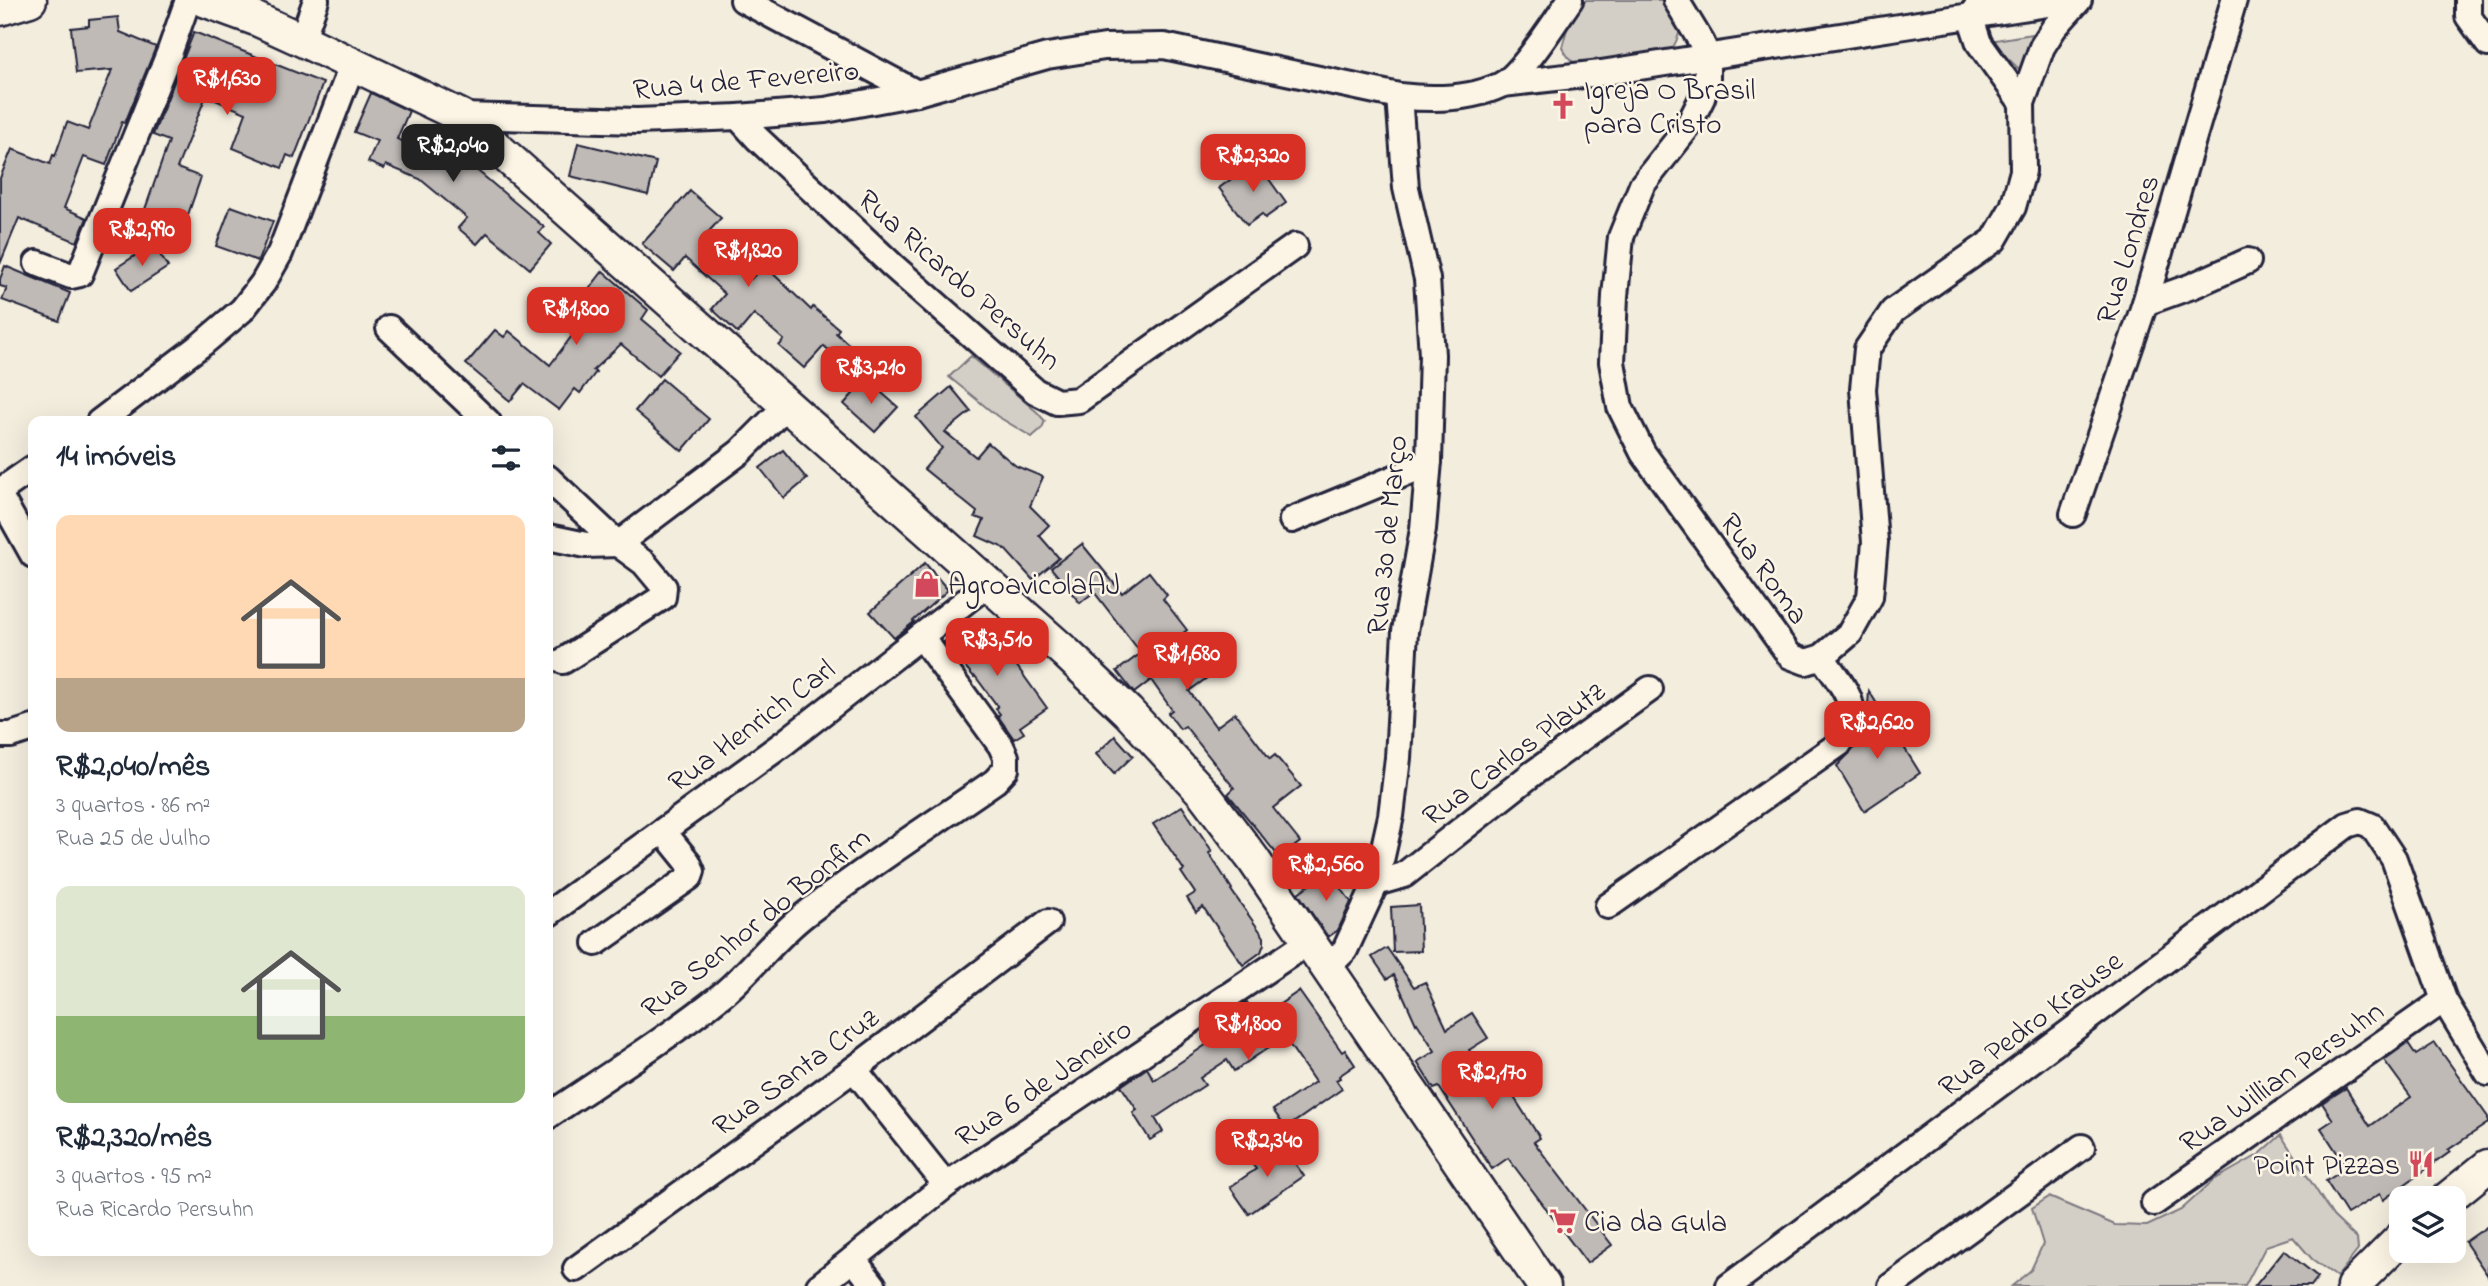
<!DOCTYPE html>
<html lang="pt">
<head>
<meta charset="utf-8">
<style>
  :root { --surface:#fff; --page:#f2f2f3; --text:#1f2937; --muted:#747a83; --accent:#d93025 }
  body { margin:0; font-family:"Indie Flower",sans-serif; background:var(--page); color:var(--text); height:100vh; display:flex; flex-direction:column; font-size:26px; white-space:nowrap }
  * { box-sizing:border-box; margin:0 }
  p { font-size:23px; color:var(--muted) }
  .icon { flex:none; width:38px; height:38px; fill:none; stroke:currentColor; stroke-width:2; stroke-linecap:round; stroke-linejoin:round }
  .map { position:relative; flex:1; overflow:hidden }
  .panel { position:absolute; left:28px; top:416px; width:525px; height:840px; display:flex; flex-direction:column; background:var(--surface); border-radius:14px; box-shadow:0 7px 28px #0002 }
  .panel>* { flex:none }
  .tools { position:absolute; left:2389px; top:1186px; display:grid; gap:14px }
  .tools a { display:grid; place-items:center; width:77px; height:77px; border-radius:14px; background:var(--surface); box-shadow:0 7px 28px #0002; font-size:35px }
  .price { position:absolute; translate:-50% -60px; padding:0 16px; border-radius:14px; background:var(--accent); color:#fff; font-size:23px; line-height:46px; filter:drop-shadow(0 2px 4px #0008) }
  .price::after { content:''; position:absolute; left:50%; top:42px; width:21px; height:16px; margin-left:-10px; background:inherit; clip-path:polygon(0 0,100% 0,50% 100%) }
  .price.selected { background:#222; color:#fff }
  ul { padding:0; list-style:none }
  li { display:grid; align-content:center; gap:14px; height:371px; padding:0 28px }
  li span { display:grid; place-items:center; height:217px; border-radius:14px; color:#555 }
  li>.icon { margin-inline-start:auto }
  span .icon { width:126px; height:126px; fill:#fffc; stroke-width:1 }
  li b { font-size:30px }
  h2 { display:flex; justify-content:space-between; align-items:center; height:84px; padding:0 28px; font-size:30px }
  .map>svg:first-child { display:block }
</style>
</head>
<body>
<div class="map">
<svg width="2488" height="1286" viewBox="0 0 2488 1286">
  <rect width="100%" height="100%" fill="#f3edde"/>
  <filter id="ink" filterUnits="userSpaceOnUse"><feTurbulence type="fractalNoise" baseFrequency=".0143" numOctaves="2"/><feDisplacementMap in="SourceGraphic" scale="14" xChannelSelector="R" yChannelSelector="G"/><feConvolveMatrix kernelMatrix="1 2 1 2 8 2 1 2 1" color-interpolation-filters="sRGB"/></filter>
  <g filter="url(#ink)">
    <g fill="#d4cfc6" stroke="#7b7880" stroke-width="2">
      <path d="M1586,0H1666C1680,20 1686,26 1672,49C1654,55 1587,71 1572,61C1568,58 1565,52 1562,47L1567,29Z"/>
      <polygon points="2032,34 2022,72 1990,41"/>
      <polygon points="971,356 1037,412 1045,421 1042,428 1032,437 997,416 949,377"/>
      <polygon points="2281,1135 2333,1216 2357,1239 2358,1250 2337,1277 2312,1259 2293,1237 2266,1246 2245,1286 2012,1286 2031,1270 2043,1244 2032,1208 2049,1197 2115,1225 2147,1226 2181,1210 2214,1180 2260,1154"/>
    </g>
    <g fill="#bfbab6" stroke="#22223b" stroke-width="2">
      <polygon points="118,17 120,32 156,47 125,123 122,122 106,165 84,157 64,208 87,218 77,242 19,218 0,264 0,178 12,149 50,164 53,155 55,156 67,122 88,130 112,70 76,73 71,28 89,26 89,20"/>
      <polygon points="194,32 323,83 294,158 287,155 282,168 233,148 246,113 206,96 177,168 201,177 182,232 142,218 169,141 153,135"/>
      <polygon points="371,93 409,111 397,139 438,156 447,145 544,227 539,233 551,244 530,269 487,233 477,244 458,228 467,218 420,179 386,165 384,169 368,162 377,141 354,132"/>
      <polygon points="578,143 656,162 648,195 570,176"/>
      <polygon points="1256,161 1286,203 1265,218 1262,214 1247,225 1219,188"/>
      <polygon points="690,191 721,218 704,237 751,279 764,265 811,310 813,307 839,329 836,333 874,366 862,379 824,346 804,368 779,346 784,340 754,314 738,333 712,309 725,294 685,258 674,271 642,244"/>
      <polygon points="231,206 273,221 258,261 216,246"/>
      <polygon points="153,244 168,267 131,291 116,268"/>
      <polygon points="5,266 70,293 59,321 2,300 7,288 0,286 0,279"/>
      <polygon points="603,271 648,310 642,319 680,351 658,376 621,344 593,370 596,372 580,393 575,389 559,410 524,384 510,401 466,364 495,330 504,337 509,331 550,365 574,333 562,324"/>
      <polygon points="662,379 709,419 682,451 635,411"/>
      <polygon points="866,379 898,407 875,432 844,404"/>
      <polygon points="951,387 971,411 945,432 976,457 988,443 1016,466 1043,477 1030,506 1049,525 1039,535 1059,558 1033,580 1004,548 977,536 984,520 975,517 977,512 924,469 942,448 916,417"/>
      <polygon points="783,450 807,479 784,498 760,468"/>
      <polygon points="1082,544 1122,593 1149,572 1167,595 1163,599 1187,630 1182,634 1211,675 1189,691 1216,727 1235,713 1270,759 1275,755 1301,786 1273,808 1300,842 1280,858 1228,794 1234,788 1185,726 1180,729 1168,713 1172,710 1151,680 1134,693 1117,671 1141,653 1094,592 1080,603 1051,568"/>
      <polygon points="925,563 948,590 913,621 914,622 894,638 870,612"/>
      <polygon points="967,621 1011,658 1047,708 1020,727 1024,733 1014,739 998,716 1000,714 996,709 998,707 975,676 974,677 944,642"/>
      <polygon points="1869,691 1920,773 1864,811 1837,766 1866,736"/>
      <polygon points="1115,736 1133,756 1114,774 1096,754"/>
      <polygon points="1182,806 1212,851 1209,853 1232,889 1231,890 1264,937 1264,944 1261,952 1243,965 1203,907 1196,912 1187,898 1195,893 1181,872 1184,870 1153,824"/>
      <polygon points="1329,871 1351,902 1338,930 1328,937 1298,893"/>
      <polygon points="1419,905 1421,951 1393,952 1391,907"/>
      <polygon points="1387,948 1414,987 1425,982 1447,1029 1472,1013 1488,1038 1469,1050 1492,1086 1503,1080 1540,1138 1534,1142 1612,1245 1587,1263 1508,1158 1492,1169 1439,1087 1434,1089 1417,1062 1435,1051 1417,1023 1416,1024 1394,975 1387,979 1372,957"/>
      <polygon points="1299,991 1342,1052 1345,1050 1355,1065 1339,1076 1340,1078 1336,1080 1342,1089 1286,1128 1273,1110 1315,1082 1284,1037 1234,1071 1227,1060 1200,1078 1205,1085 1155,1118 1163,1132 1150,1140 1133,1113 1137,1110 1121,1086 1147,1068 1154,1080 1213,1040 1206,1030 1247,1003 1257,1020"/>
      <polygon points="2408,1043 2416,1055 2435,1043 2488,1117 2488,1123 2448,1150 2450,1152 2383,1200 2380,1194 2347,1214 2326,1181 2347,1168 2321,1128 2333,1120 2322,1103 2346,1088 2370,1126 2411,1097 2384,1060"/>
      <polygon points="1281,1144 1304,1176 1249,1214 1230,1187 1256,1169 1252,1164"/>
      <polygon points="2488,1226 2488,1276 2465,1242"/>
      <polygon points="2284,1250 2318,1277 2311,1286 2255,1286"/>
    </g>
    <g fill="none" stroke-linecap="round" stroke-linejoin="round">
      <defs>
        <g id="minor">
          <polyline points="743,0 917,93"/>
          <polyline points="1676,0 1702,43 1707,56 1707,80 1702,98 1687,128 1642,185 1621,237 1615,296 1612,362 1620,407 1643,453 1790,656 1806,662 1822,657 1850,633 1870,597 1875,542 1863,389 1867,349 1893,311 1994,240 2013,207 2023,171 2022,103 2042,47 2054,28 2079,0"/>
          <polyline points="2468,0 2468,16 2488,44"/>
          <polyline points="1980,3 1970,16 1979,43 2022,103"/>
          <polyline points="302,40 316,0"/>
          <polyline points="1503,84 1601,73 2074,0"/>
          <path d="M461,116L637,121L738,117L825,110L917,93L1047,56L1105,47L1164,46L1399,96C1433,100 1469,100 1501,85C1522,75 1556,20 1570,0"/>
          <polyline points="738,117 757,138 893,266 1035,391 1057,402 1079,400 1295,246"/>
          <polyline points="37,263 71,276 80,274 170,51 188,0"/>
          <polyline points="2145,303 2192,286 2248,261"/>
          <polyline points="389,328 488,422"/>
          <polyline points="99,422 202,344 242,310 263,283 280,253 353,63"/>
          <polyline points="548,478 618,544 644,563 664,587 663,597 563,661"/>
          <polyline points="0,491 33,468"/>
          <polyline points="0,496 33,555"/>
          <polyline points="2073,514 2145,303 2234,0"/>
          <polyline points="1292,520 1409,472 1429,461"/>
          <polyline points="548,537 586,545 618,544 740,452 787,405"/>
          <polyline points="0,735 11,735 33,728"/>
          <polyline points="1376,883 1404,875 1532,774 1650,689"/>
          <path d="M1608,906L1839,744C1866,708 1844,689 1822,657"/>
          <polyline points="548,914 784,743 989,583"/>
          <polyline points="596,943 690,877 692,871 688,862 663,831"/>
          <polyline points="1328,967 1345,950 1376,883 1391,816 1398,758 1405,631 1423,529 1429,461 1432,355 1427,279 1406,188 1399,96"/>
          <polyline points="854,1069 946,1185"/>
          <path d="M548,1116C607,1076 667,1039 723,994C753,969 775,937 807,913C867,866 932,825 995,781L1006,769V757L1001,746L921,636"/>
          <polyline points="2154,1203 2444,1000"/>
          <polyline points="853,1259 874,1286"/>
          <polyline points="576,1269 854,1069 1048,922"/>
          <polyline points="819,1286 946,1185 1310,941"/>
          <polyline points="1729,1286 2347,825 2360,821 2372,826 2394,859 2444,1000 2488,1073"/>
          <polyline points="1891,1286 2082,1147"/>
        </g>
        <g id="major">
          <polyline points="204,0 256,19 302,40 461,116 1066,653 1128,712 1204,794 1253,859 1544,1286"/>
          <polyline points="0,9 30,0"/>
          <polyline points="2447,1199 2488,1166"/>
          <polyline points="2353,1286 2401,1238"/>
        </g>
      </defs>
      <use href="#minor" stroke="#22223b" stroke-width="30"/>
      <use href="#major" stroke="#22223b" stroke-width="37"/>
      <use href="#minor" stroke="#fcf5e5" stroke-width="24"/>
      <use href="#major" stroke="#fcf5e5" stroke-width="32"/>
    </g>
  </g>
  <defs>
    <symbol id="church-bare" viewBox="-9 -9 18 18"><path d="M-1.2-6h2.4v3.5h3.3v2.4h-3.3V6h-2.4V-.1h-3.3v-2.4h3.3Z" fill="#d1495b" stroke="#fcf5e5" stroke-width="2.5" paint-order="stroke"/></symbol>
    <symbol id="shop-bare" viewBox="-9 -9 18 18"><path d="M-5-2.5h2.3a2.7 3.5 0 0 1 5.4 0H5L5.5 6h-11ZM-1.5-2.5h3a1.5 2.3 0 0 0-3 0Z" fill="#d1495b" stroke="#fcf5e5" stroke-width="2.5" paint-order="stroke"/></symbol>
    <symbol id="restaurant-bare" viewBox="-9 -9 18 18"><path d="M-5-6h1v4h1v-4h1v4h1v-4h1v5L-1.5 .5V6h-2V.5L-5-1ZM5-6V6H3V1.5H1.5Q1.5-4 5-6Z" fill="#d1495b" stroke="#fcf5e5" stroke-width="2.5" paint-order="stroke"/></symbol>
    <symbol id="supermarket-bare" viewBox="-9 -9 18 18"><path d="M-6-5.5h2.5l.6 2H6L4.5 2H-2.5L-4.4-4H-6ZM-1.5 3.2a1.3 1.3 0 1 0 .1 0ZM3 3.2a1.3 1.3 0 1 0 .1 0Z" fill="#d1495b" stroke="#fcf5e5" stroke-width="2.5" paint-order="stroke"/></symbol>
  </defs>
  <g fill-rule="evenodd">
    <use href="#church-bare" x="1544" y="87" width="38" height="38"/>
    <use href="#shop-bare" x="908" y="565" width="38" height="38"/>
    <use href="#restaurant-bare" x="2402" y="1145" width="38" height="38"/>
    <use href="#supermarket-bare" x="1544" y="1202" width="38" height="38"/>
  </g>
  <g text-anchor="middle" stroke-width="5" stroke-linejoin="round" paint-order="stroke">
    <g font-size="30" fill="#22223b" stroke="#fcf5e5">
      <text transform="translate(746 79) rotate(-5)" y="10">Rua 4 de Fevereiro</text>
      <text transform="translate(2127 249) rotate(-73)" y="10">Rua Londres</text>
      <text transform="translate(960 279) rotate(41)" y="10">Rua Ricardo Persuhn</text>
      <text transform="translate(1386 535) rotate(-84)" y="10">Rua 30 de Março</text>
      <text transform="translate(1765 568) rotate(54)" y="10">Rua Roma</text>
      <text transform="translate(751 725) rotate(-37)" y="10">Rua Henrich Carl</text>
      <text transform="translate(1513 753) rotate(-37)" y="10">Rua Carlos Plautz</text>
      <text transform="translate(755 922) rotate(-39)" y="10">Rua Senhor do Bonfim</text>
      <text transform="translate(2030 1023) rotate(-37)" y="10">Rua Pedro Krause</text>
      <text transform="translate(795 1071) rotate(-36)" y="10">Rua Santa Cruz</text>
      <text transform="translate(2281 1076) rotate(-35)" y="10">Rua Willian Persuhn</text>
      <text transform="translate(1043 1082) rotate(-34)" y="10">Rua 6 de Janeiro</text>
    </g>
    <g font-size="30" fill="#22223b" stroke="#fcf5e5" text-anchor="start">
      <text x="1584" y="99">Igreja O Brasil<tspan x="1584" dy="34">para Cristo</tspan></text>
      <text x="948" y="594">AgroavicolaAJ</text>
      <text x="2400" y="1174" text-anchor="end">Point Pizzas</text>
      <text x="1584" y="1231">Cia da Gula</text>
    </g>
  </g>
</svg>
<div class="tools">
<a><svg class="icon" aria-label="layers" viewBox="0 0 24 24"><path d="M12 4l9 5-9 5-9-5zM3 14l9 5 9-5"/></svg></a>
</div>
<b class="price" style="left:227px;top:117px">R$1,630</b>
<b class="price selected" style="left:453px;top:184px">R$2,040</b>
<b class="price" style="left:1253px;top:194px">R$2,320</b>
<b class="price" style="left:142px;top:268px">R$2,990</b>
<b class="price" style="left:748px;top:289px">R$1,820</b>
<b class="price" style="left:576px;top:347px">R$1,800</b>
<b class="price" style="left:871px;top:406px">R$3,210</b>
<b class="price" style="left:997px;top:678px">R$3,510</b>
<b class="price" style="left:1187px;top:692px">R$1,680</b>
<b class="price" style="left:1877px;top:761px">R$2,620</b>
<b class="price" style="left:1326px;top:903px">R$2,560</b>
<b class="price" style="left:1248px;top:1062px">R$1,800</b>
<b class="price" style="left:1492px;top:1111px">R$2,170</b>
<b class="price" style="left:1267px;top:1179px">R$2,340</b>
<section class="panel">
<h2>14 imóveis<svg class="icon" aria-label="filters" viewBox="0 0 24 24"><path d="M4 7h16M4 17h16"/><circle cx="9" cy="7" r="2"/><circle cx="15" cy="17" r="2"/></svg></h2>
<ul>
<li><span style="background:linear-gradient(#ffd9b3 75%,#b9a48a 0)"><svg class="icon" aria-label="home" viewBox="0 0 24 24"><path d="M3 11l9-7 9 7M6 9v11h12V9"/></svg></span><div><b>R$2,040/mês</b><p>3 quartos · 86 m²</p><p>Rua 25 de Julho</p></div></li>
<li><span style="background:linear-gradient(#dfe7d0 60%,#8fb573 0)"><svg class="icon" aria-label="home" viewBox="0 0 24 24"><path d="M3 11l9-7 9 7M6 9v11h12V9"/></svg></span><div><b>R$2,320/mês</b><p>3 quartos · 95 m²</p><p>Rua Ricardo Persuhn</p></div></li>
</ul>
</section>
</div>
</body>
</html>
